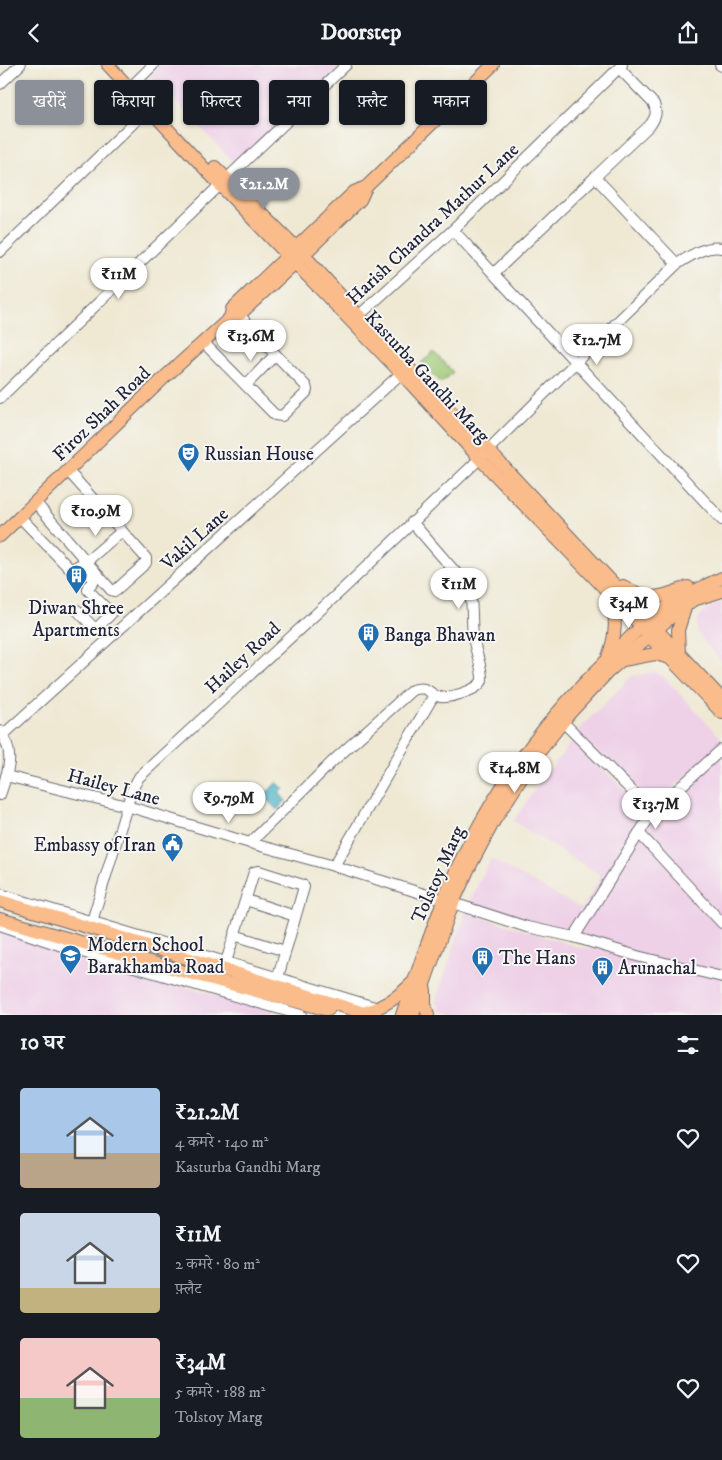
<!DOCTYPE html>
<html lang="hi">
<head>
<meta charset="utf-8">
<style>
  :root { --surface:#171b24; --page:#242831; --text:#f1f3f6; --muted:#9ea1a6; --accent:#8c9099 }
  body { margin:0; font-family:"IM FELL DW Pica","Noto Serif Devanagari",serif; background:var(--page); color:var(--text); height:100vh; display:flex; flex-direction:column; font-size:19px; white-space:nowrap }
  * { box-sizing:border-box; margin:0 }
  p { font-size:16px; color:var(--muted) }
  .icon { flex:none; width:28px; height:28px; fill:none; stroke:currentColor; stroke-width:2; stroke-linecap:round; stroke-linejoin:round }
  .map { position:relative; height:950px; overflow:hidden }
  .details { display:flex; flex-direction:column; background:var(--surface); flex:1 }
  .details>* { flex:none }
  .guide { position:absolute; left:15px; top:15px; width:692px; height:45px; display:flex; gap:10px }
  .price { position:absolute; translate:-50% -42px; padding:0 11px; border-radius:18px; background:#fff; color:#222; font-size:16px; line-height:32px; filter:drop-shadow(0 1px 2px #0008) }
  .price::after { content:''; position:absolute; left:50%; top:30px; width:15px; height:11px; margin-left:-8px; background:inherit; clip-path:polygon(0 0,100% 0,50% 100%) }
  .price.current { background:var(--accent); color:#fff }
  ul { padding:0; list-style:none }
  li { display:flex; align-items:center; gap:15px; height:125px; padding:0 20px }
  li span { display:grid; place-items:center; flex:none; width:140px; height:100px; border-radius:5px; color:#555 }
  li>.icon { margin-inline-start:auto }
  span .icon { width:60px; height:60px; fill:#fffc; stroke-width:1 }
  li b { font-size:21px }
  h2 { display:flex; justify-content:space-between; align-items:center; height:60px; padding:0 20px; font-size:21px }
  .chip { padding:0 18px; border-radius:5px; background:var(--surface); box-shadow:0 1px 4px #0004; font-size:18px; line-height:45px }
  .chip.current { background:var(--accent); color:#fff }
  header { display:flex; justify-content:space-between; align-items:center; height:65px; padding:0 20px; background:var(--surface); font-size:22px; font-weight:800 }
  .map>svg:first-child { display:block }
</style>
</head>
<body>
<header><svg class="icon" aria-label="back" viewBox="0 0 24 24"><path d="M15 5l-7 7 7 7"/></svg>Doorstep<svg class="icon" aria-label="share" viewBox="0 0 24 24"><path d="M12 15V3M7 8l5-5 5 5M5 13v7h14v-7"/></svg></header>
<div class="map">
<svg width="722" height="950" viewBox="0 0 722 950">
  <rect width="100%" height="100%" fill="#f6f6f2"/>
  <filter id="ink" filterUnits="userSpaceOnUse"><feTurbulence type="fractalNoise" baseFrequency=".02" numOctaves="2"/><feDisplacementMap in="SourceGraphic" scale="10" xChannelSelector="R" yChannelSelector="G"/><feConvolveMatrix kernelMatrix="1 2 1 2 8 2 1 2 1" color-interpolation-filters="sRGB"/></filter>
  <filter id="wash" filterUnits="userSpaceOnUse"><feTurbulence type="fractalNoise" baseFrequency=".0096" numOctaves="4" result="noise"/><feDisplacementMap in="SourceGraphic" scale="20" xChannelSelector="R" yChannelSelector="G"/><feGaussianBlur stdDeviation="1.12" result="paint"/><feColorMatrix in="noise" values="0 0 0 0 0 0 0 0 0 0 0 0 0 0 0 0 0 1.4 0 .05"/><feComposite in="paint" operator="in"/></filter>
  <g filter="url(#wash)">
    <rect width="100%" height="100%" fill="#efe9d4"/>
    <g fill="#eed0e7">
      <polygon points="141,0 341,0 235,99"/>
      <polygon points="722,537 722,597 700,572 697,565 698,553 707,544"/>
      <polygon points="655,607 664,612 722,674 722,950 454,950 438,945 440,940 435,938 466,847 581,883 631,884 569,870 467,841 491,794 582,844 601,811 513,756 541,716 573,675 643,743 628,770 654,751 716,682 654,741 575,668 632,611"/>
      <polygon points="0,868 284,950 0,950"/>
    </g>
    <polygon fill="#9cc773" stroke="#5f7457" points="434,287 453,307 441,318 421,298"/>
    <polygon fill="#43adc2" stroke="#32687e" points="277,717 284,724 279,728 286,736 277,745 263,731"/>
  </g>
  <g filter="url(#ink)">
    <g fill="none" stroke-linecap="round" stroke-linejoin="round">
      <defs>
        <g id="minor">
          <polyline points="720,0 722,1"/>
          <path d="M619,3L654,39C657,48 656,51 651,59L595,112L677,199"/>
          <polyline points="135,18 153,0"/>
          <polyline points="0,19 20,0"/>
          <polyline points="453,165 722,455"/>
          <polyline points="0,187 149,43"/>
          <polyline points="494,208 595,112"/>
          <polyline points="353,256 453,165 622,0"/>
          <polyline points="203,277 275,350 282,351 306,328 307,325 306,321 248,261 240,249"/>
          <polyline points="246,320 275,290"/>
          <polyline points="0,333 220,120 346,0"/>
          <polyline points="35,437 111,525 114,526 117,524 146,498 146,493 68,406"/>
          <polyline points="20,452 69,503 72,504 79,500 81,501 94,514 93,518 88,521 88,525 110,547 111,549 98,562 93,562 77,545"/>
          <path d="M412,457L464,517C467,523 470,528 471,535C473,549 471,563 474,577C476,588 483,605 482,615C480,625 450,633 441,632C438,632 437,631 434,630"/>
          <polyline points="87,496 122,466"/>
          <polyline points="563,657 653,747 722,684"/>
          <path d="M0,666C16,688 8,707 0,730"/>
          <polyline points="3,670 406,304"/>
          <polyline points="6,711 127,741 250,778 334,801 443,835"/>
          <polyline points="639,768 653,747"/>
          <path d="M250,778L333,696L412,625C422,622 426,623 434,630L334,801"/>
          <polyline points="0,829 378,943"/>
          <polyline points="246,835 295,851"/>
          <polyline points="453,838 527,862 574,872 637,891 722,912"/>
          <polyline points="0,860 68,883 301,950"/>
          <path d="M90,863L127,741L132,725L139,712L343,524L473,400L576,297L677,199C690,191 706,180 722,183"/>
          <polyline points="234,870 285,886"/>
          <polyline points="574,872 639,768 722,858"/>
          <polyline points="226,897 254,807 259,806 303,820 304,822 278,912"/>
        </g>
        <g id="major">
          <polyline points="108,0 220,120 401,308 480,394 641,561 649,571 722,648"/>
          <polyline points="215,102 304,190 358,250 488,385 722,634"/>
          <polyline points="230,253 232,244 354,127 366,122 493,0"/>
          <polyline points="0,471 166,311 230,253 240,249 295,198 360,135 366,122"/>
          <path d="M623,521C653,538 657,533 688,522"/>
          <polyline points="679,588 678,565 686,540"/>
          <path d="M608,592C616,571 617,553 611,531"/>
          <polyline points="623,595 655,589 670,593"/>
          <polyline points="0,836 90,863 364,948 375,950"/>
          <polyline points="0,854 178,905 328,945"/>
          <polyline points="425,925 425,939 428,950"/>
          <path d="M364,948C383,942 398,933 412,918"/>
          <path d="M402,950C408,931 416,912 422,893C436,855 449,817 468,781C502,714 550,651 603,599C616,587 628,573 641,562C665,540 692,526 722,513"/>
          <polyline points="413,950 453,838 468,805 494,756 533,695 569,649 608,607 679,545 693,535 722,526"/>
        </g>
      </defs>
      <use href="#minor" stroke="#6a6871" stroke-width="12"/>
      <use href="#major" stroke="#6a6871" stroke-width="14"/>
      <use href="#minor" stroke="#fff" stroke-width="10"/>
      <use href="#major" stroke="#fabc8b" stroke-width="12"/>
    </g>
  </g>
  <defs>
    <symbol id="theatre-pin" viewBox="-11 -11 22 30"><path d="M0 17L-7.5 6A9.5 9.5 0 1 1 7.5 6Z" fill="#1f6fb2" stroke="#f6f6f2"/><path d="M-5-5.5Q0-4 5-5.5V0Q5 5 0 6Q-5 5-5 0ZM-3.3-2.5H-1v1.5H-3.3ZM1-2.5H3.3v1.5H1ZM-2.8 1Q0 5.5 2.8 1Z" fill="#fff"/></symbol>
    <symbol id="building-pin" viewBox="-11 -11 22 30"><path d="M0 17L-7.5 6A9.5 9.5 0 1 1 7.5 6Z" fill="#1f6fb2" stroke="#f6f6f2"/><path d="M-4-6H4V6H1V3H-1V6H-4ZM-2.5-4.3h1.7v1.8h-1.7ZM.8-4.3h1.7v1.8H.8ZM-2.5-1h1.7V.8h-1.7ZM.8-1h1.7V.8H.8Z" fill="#fff"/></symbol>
    <symbol id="civic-pin" viewBox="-11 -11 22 30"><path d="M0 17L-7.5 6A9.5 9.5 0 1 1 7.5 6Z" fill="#1f6fb2" stroke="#f6f6f2"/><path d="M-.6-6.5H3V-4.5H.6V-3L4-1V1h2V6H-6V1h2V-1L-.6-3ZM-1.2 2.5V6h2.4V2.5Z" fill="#fff"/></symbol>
    <symbol id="school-pin" viewBox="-11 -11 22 30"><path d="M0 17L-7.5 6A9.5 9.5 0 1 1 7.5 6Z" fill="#1f6fb2" stroke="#f6f6f2"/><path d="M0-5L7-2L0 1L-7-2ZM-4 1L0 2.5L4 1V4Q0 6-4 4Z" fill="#fff"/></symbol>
  </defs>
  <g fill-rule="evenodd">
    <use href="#theatre-pin" x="176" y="376" width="25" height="34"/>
    <use href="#building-pin" x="64" y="498" width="25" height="34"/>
    <use href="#building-pin" x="356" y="556" width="25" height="34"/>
    <use href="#civic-pin" x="160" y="766" width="25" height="34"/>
    <use href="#school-pin" x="58" y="878" width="25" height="34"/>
    <use href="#building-pin" x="470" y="880" width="25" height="34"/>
    <use href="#building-pin" x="590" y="890" width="25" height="34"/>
  </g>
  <g text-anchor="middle" stroke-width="4" stroke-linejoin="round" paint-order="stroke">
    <g font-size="19" fill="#22223b" stroke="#f6f6f2">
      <text transform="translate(432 158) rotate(-43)" y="7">Harish Chandra Mathur Lane</text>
      <text transform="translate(428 311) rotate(47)" y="7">Kasturba Gandhi Marg</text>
      <text transform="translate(101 348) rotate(-44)" y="7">Firoz Shah Road</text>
      <text transform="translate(194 473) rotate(-42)" y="7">Vakil Lane</text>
      <text transform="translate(242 592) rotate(-43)" y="7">Hailey Road</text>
      <text transform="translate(114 721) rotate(15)" y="7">Hailey Lane</text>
      <text transform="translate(437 809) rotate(-66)" y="7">Tolstoy Marg</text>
    </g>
    <g font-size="19" fill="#22223b" stroke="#f6f6f2" text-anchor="start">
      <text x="204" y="395">Russian House</text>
      <text x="76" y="549" text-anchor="middle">Diwan Shree<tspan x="76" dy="22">Apartments</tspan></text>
      <text x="384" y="576">Banga Bhawan</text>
      <text x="156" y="786" text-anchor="end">Embassy of Iran</text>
      <text x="87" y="886">Modern School<tspan x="87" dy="22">Barakhamba Road</tspan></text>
      <text x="499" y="899">The Hans</text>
      <text x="618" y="909">Arunachal</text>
    </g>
  </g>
</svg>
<b class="price current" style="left:264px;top:145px">₹21.2M</b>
<b class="price" style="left:119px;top:235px">₹11M</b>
<b class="price" style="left:251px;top:297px">₹13.6M</b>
<b class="price" style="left:597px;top:301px">₹12.7M</b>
<b class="price" style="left:96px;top:472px">₹10.9M</b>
<b class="price" style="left:459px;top:545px">₹11M</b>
<b class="price" style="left:629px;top:564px">₹34M</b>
<b class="price" style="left:515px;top:729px">₹14.8M</b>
<b class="price" style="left:229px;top:759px">₹9.79M</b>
<b class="price" style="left:656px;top:765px">₹13.7M</b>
<div class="guide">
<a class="chip current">खरीदें</a>
<a class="chip">किराया</a>
<a class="chip">फ़िल्टर</a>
<a class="chip">नया</a>
<a class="chip">फ़्लैट</a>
<a class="chip">मकान</a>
</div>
</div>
<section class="details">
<h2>10 घर<svg class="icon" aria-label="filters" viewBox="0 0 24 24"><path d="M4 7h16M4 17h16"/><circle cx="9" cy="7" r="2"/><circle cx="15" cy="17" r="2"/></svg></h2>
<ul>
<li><span style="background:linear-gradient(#a9c7e8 65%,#b9a48a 0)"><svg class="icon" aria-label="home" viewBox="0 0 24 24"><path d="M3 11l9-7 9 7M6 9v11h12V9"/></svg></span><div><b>₹21.2M</b><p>4 कमरे · 140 m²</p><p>Kasturba Gandhi Marg</p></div><svg class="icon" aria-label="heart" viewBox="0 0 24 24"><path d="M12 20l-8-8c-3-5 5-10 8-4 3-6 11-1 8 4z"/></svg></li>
<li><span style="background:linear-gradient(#c9d6e8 75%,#c2b280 0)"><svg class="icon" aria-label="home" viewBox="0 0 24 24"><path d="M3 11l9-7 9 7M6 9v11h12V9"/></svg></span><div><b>₹11M</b><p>2 कमरे · 80 m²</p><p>फ़्लैट</p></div><svg class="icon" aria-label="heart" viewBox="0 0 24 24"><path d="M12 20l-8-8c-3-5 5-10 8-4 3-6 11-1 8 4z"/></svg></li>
<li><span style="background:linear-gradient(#f6c9c9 60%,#8fb573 0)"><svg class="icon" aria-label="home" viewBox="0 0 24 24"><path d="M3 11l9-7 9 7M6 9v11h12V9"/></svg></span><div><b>₹34M</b><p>5 कमरे · 188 m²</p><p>Tolstoy Marg</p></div><svg class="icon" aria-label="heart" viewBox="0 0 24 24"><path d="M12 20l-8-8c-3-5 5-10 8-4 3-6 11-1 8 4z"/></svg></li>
</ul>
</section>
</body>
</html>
